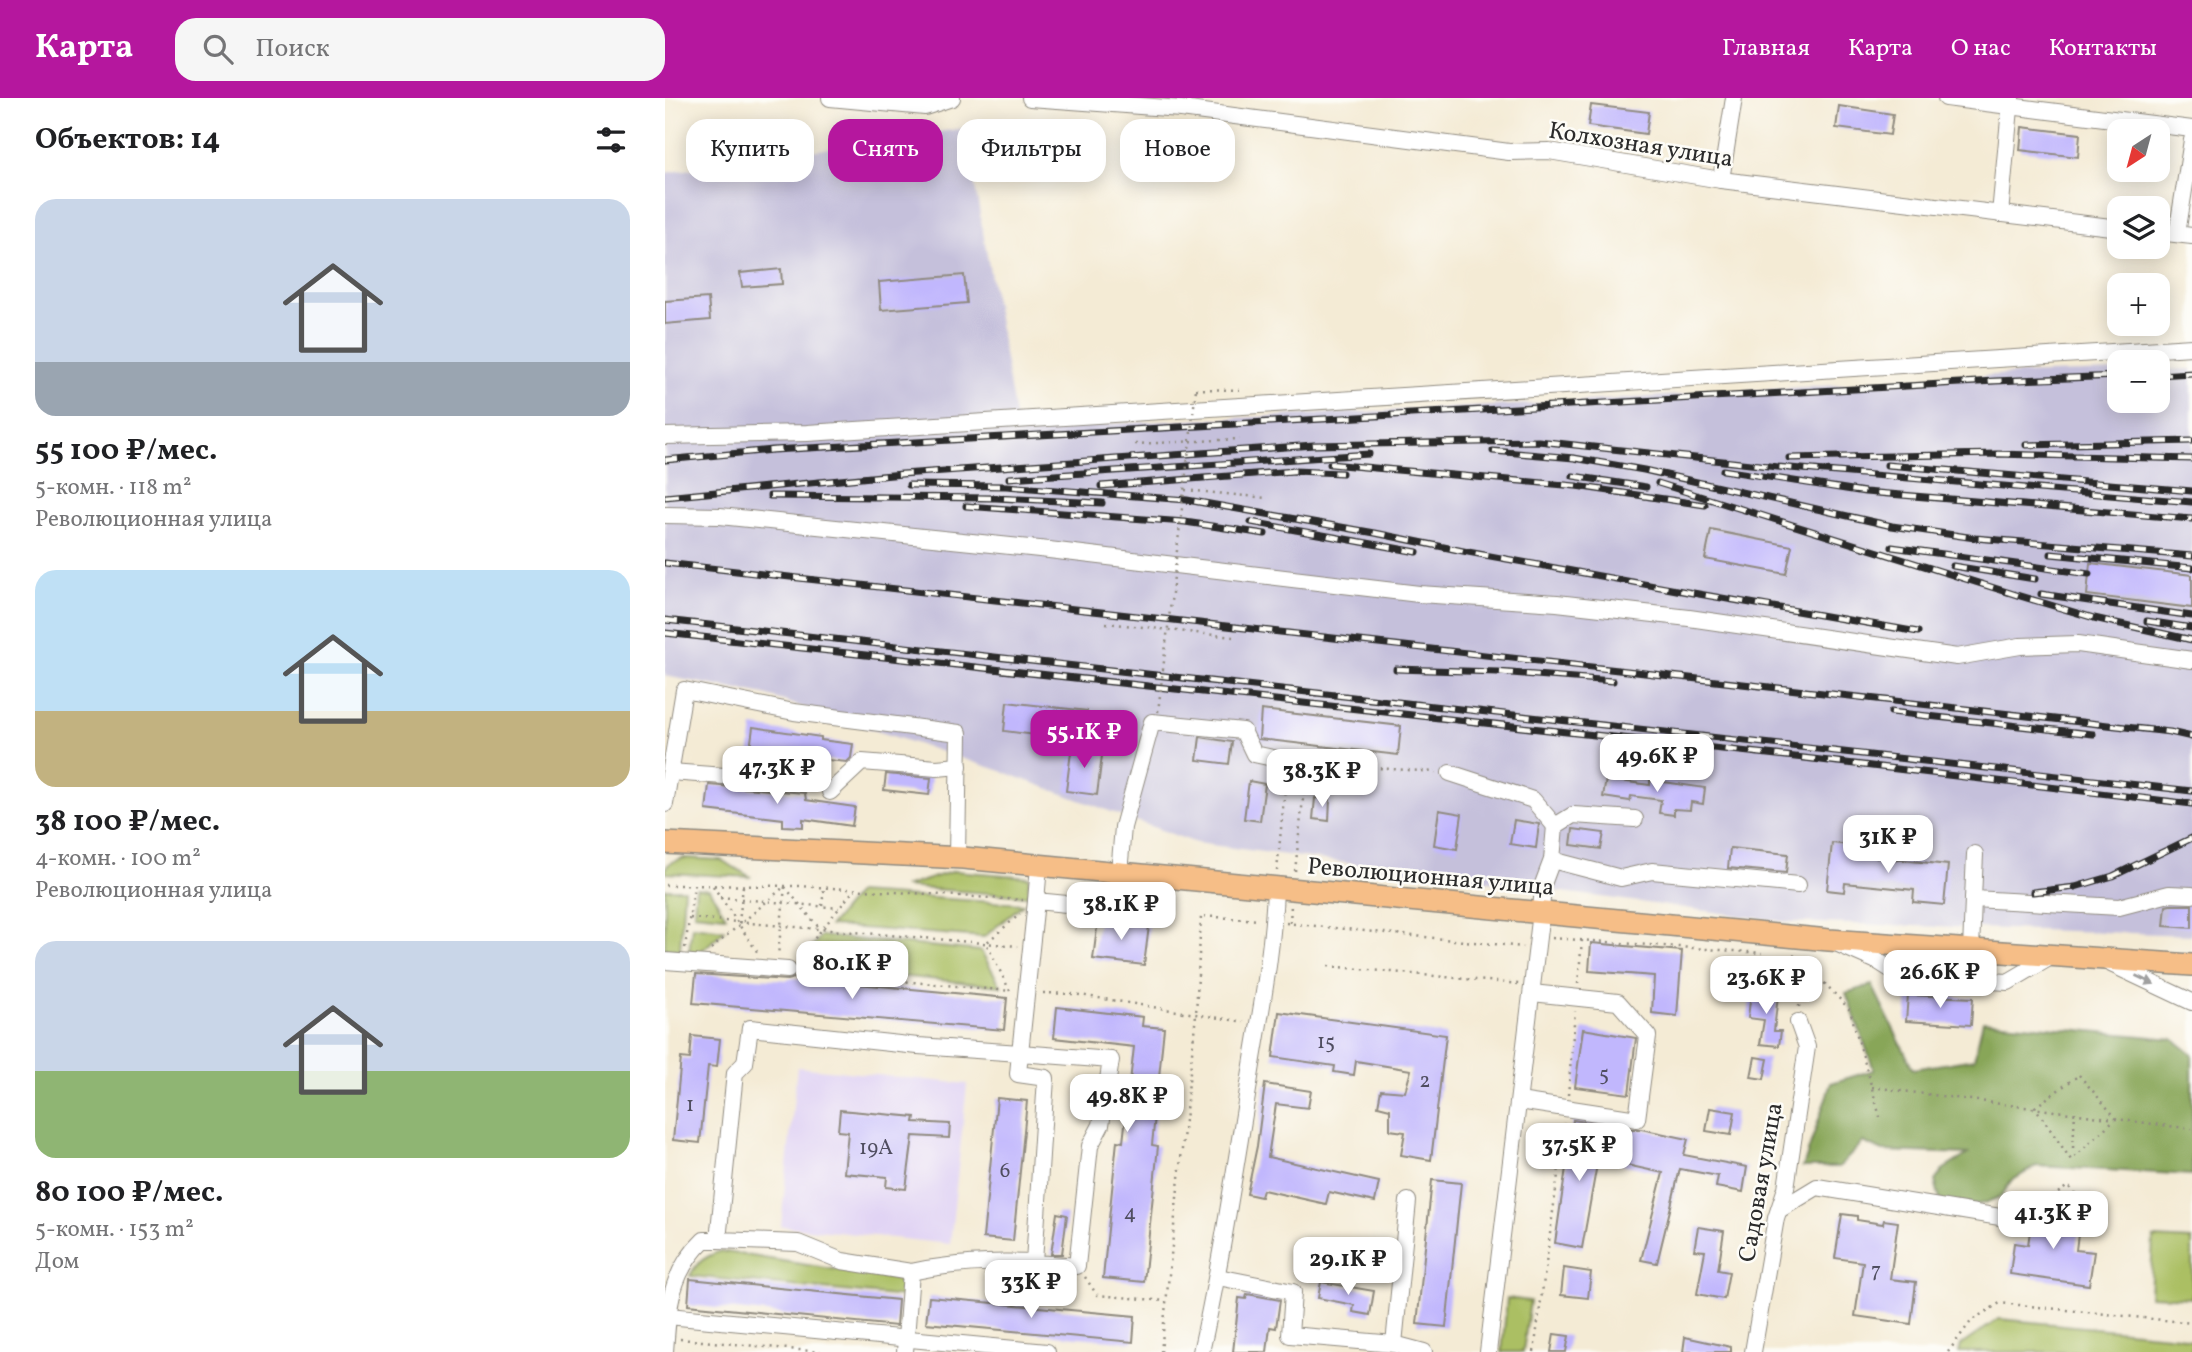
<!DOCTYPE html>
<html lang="ru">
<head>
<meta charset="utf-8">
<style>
  :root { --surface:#fff; --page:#f6f6f6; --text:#202124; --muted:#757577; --accent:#b5179e }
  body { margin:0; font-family:Vollkorn,serif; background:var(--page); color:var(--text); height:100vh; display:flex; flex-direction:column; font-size:26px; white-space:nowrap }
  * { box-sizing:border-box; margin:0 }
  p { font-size:23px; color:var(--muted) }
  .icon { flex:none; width:38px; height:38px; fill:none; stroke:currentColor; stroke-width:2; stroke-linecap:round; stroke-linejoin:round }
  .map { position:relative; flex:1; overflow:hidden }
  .sheet { display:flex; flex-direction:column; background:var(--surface); width:665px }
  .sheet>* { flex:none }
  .hud { position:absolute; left:21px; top:21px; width:665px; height:63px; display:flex; gap:14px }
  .needle { width:46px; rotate:216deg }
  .controls { position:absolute; left:1442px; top:21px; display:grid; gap:14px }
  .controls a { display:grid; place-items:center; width:63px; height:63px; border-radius:14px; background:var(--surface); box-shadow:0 4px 18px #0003; font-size:35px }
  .price { position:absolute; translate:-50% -60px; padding:0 16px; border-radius:14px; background:#fff; color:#222; font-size:23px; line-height:46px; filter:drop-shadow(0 2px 4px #0008) }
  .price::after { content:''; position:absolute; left:50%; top:42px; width:21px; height:16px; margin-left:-10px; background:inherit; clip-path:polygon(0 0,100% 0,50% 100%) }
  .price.current { background:var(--accent); color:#fff }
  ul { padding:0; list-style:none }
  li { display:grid; align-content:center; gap:14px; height:371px; padding:0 35px }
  li span { display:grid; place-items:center; height:217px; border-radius:21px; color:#555 }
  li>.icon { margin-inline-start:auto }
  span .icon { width:126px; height:126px; fill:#fffc; stroke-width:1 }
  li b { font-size:30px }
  h2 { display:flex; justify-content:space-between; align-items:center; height:84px; padding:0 35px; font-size:30px }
  .tag { padding:0 24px; border-radius:21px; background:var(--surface); box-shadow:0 4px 18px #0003; font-size:24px; line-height:63px }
  .tag.current { background:var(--accent); color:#fff }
  header { display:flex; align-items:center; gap:42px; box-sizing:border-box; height:98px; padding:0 35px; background:var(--accent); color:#fff }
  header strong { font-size:33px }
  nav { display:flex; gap:38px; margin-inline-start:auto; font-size:24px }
  .search { width:490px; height:63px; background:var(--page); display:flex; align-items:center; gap:18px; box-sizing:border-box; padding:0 24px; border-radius:21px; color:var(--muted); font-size:26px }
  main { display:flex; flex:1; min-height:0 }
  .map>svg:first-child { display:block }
</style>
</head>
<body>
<header>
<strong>Карта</strong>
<div class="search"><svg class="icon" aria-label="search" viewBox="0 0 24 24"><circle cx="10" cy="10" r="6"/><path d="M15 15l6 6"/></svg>Поиск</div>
<nav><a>Главная</a><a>Карта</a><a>О нас</a><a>Контакты</a></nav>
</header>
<main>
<section class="sheet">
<h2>Объектов: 14<svg class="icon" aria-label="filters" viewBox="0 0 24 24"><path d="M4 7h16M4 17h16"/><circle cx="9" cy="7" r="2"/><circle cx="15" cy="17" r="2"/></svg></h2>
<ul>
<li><span style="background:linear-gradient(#c9d6e8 75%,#9aa5b1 0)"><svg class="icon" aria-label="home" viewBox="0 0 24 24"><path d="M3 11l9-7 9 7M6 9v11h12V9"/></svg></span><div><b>55 100 ₽/мес.</b><p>5-комн. · 118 m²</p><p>Революционная улица</p></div></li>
<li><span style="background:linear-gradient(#bfe0f5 65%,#c2b280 0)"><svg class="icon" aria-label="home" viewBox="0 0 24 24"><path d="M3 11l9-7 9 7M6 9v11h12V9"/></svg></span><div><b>38 100 ₽/мес.</b><p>4-комн. · 100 m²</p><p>Революционная улица</p></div></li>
<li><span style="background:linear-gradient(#c9d6e8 60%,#8fb573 0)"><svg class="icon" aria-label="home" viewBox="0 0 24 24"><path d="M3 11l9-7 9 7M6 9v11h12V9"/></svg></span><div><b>80 100 ₽/мес.</b><p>5-комн. · 153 m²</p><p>Дом</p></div></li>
</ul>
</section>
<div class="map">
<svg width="1527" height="1254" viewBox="0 0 1527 1254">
  <rect width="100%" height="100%" fill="#fdfcf7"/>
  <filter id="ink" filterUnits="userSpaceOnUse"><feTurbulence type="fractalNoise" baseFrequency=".0143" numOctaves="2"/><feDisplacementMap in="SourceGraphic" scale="14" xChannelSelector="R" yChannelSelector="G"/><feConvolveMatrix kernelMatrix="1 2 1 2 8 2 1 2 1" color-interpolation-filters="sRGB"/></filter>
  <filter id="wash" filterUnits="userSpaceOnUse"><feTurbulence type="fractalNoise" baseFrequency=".00686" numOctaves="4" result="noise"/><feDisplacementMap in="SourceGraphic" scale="28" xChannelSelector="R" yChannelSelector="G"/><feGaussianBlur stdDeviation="1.57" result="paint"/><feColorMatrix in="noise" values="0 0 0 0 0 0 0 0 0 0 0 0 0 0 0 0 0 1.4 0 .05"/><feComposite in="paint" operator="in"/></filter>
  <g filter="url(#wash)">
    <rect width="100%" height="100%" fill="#f4ebd5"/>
    <polygon fill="#e1d4f4" points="132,969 302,986 285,1146 116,1128"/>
    <polygon fill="#c5c0db" points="300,30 352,330 890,305 1347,276 1454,273 1454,303 1493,303 1493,272 1527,271 1527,837 1124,824 531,745 336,673 100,597 0,578 0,75"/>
    <g fill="#abbf63" stroke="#6b7547" stroke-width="2">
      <path d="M19,760L56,762L86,779L0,775C0,764 10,763 19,760Z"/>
      <polygon points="289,773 364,779 363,798 239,789"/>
      <polygon points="31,790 44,791 61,818 29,815"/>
      <polygon points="0,791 19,791 15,852 0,851"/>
      <polygon points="192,795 358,806 319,839 165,828"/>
      <polygon points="27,828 60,832 33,856 24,854"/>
      <polygon points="156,838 316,853 336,888 130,868"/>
      <polygon points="1488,1140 1527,1142 1527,1200 1485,1198"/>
      <path d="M55,1153L230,1181L237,1186L238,1199L25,1178C32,1163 41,1159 55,1153Z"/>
      <polygon points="842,1200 865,1203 858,1254 837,1254"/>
      <polygon points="1334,1221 1514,1238 1527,1242 1527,1254 1294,1254 1296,1247"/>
    </g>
    <polygon fill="#88a659" stroke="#5a6842" stroke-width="2" points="1207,887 1248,971 1309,961 1318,923 1508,941 1527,956 1527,1077 1371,1068 1345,1084 1337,1098 1320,1105 1298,1109 1276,1105 1270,1083 1279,1071 1303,1056 1218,1053 1198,1044 1174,1069 1138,1069 1166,985 1209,972 1181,895"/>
    <g id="blocks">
      <g fill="#c1b7fd">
        <polygon points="926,7 984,14 981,36 923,28"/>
        <polygon points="1174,8 1228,16 1225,37 1171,30"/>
        <polygon points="1357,29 1415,36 1413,59 1355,52"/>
        <polygon points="116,171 117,186 77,189 75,175"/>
        <polygon points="299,177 302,205 216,212 214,184"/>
        <polygon points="43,200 45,222 0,226 0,203"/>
        <polygon points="1046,432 1127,448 1121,476 1040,461"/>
        <polygon points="1425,465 1527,477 1527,510 1422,497"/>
        <polygon points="342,604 422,613 418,643 339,633"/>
        <polygon points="596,612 736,628 733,657 594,641"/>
        <polygon points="88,629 156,639 156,642 188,646 186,660 182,664 153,661 151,676 83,666"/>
        <polygon points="535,639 567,644 564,666 532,662"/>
        <polygon points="407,646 438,650 432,697 401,693"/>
        <polygon points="221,676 266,680 264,697 219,692"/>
        <polygon points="941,681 985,687 985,682 1040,690 1038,706 1026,704 1025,712 1009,711 1009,717 994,715 996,702 966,698 965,703 938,699"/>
        <polygon points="584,683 600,686 595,723 579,721"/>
        <polygon points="44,687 140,695 141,702 190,709 187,728 138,721 138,729 118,728 118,721 41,712"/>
        <polygon points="650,700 665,701 664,723 648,721"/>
        <polygon points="774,712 797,716 792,751 769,747"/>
        <polygon points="849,722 874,726 871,750 845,746"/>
        <polygon points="908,731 939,735 936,751 906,747"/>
        <polygon points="1167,745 1184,747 1183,756 1283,767 1279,807 1248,804 1249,792 1180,785 1179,794 1162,792"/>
        <polygon points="1065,750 1123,756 1121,775 1063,770"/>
        <polygon points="1505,807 1527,807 1527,830 1499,828 1501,808"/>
        <polygon points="433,822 484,828 479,867 428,861"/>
        <polygon points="926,845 1017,853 1012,918 987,915 989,878 924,873"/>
        <polygon points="31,876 122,882 129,880 342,900 339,932 28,905"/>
        <polygon points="1086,894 1113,897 1109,933 1116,933 1114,948 1095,946 1099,922 1083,920"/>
        <polygon points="1243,897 1308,900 1306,927 1241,923"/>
        <polygon points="392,909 478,919 477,928 499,930 487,1047 493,1048 479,1184 438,1180 452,1043 458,1044 469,949 389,940"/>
        <polygon points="614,914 781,937 766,1062 736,1057 740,1034 725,1032 725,1011 713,1008 716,992 740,994 746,972 691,963 689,977 669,974 670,968 608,959"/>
        <polygon points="918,931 971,940 964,996 910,989"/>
        <polygon points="27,938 55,941 52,969 43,968 35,1045 8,1042 16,960 25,961"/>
        <polygon points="1090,959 1103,961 1099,981 1086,979"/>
        <polygon points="600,986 646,993 643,1010 611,1006 603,1059 714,1084 710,1104 664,1094 661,1106 598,1092 596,1099 582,1096 592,1048"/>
        <polygon points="332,1000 362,1003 348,1143 318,1140"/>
        <polygon points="1045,1010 1070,1014 1066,1037 1041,1033"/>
        <polygon points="175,1012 250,1019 249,1024 285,1026 284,1040 248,1038 241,1091 221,1089 222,1079 179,1075 183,1034 173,1033"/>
        <polygon points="908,1022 939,1027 917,1150 890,1145"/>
        <polygon points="965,1031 976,1031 1023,1041 1019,1057 1082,1069 1078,1094 1051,1089 1053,1078 1015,1071 992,1165 976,1162 998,1075 957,1066"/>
        <polygon points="767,1082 796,1085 781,1229 752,1226"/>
        <polygon points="1368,1113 1415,1120 1411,1152 1429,1154 1424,1187 1345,1176 1349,1145 1363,1147"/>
        <polygon points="392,1115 402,1117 397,1156 386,1156"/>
        <polygon points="1177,1116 1192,1118 1192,1122 1218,1126 1219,1122 1233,1124 1225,1181 1251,1184 1246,1226 1190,1218 1198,1164 1170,1160"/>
        <polygon points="1033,1129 1059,1133 1053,1172 1064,1174 1059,1201 1032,1196 1040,1153 1029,1152"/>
        <polygon points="899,1170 926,1174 923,1200 896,1197"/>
        <polygon points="25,1181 233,1202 231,1228 23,1207"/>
        <polygon points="656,1184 709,1193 705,1217 688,1214 689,1207 653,1200"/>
        <polygon points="582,1196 615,1202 611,1230 605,1229 602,1254 568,1254 574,1200 581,1201"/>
        <polygon points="264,1199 470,1218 468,1244 261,1225"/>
        <polygon points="889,1236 904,1238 901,1254 886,1254"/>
        <polygon points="1020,1239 1066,1249 1066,1254 1018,1254"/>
      </g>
    </g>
  </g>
  <g filter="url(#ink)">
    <use href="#blocks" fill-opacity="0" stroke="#908b80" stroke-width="2"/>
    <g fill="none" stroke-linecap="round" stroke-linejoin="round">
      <defs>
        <g id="minor">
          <polyline points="165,0 260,9 287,0"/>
          <polyline points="365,0 516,11 844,54 884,53 1056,82 1454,130"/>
          <polyline points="1281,0 1527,31"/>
          <polyline points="1056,82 1069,0"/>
          <polyline points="1335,116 1346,0"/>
          <polyline points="1493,134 1527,138"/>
          <polyline points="1512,136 1527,42"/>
          <polyline points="0,338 142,335 1527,249"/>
          <polyline points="0,417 55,418 384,452 754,496 892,505 1024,520 1292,559 1355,548 1413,546 1527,562"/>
          <polyline points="6,674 125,683"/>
          <polyline points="785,675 868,702 890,728"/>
          <polyline points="165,694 197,664 272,670 294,668"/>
          <polyline points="0,706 19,592 129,614 294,635 292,759"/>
          <polyline points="887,762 956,780 987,773 1133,787"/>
          <polyline points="374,768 371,803 484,814 487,777"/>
          <polyline points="454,775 458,729 487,624 578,633 589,656 622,663"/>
          <polyline points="1308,801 1310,756"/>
          <polyline points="1173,846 1214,864 1236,878 1343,884 1389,857"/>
          <polyline points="1306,852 1308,801 1454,809 1504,796 1527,797"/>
          <polyline points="0,863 123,872"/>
          <polyline points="1442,864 1527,904"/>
          <polyline points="854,1003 972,1021 983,938 953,904 867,895"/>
          <polyline points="1114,1112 1152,1089 1341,1120"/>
          <path d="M246,1174C301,1162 356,1163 412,1168L425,1048L436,1027L446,962L355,955L353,976L381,980L369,1164"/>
          <polyline points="553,1179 628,1194 625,1237 729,1246 759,1254"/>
          <polyline points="3,1218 382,1254"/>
          <polyline points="729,1246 743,1103"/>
          <path d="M0,1254C3,1210 5,1174 39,1142H53"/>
          <polyline points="240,1254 246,1174 177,1163 133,1145 53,1142 70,975 80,965 85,930 253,948 355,955 371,803"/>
          <path d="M536,1254C556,1165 569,1076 584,986C594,921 608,856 610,790"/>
          <polyline points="823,1254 876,814 878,786 887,762 890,728 908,717 970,721"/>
          <polyline points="1088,1254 1111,1120 1121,1090 1142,949 1133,924"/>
        </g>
        <polyline id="major" points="0,745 298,760 1164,842 1527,867"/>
      </defs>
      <use href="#minor" stroke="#908b80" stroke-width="18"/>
      <use href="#major" stroke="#908b80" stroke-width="24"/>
      <g stroke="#908b80" stroke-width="2.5" stroke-dasharray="2 5" stroke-linecap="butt">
        <polyline points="531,291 574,292"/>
        <polyline points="470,346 575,341"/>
        <polyline points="520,392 602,400"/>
        <polyline points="441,525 568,539"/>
        <polyline points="638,665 771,674"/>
        <polyline points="612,773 621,679"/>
        <polyline points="630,773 642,665"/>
        <polyline points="0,787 134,788 358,802"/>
        <polyline points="48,788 93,855"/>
        <polyline points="120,789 156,832"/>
        <polyline points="55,799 174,810"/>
        <polyline points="157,808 159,791"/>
        <polyline points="25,820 353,848"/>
        <polyline points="74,825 78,788"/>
        <polyline points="621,825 858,849"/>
        <polyline points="625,825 626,807"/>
        <polyline points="887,840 1097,855"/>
        <polyline points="20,850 29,787"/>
        <polyline points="46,851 120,788 113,858"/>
        <polyline points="1128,857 1149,874 1185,912 1215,1019"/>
        <polyline points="132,862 189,792"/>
        <polyline points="663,868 854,886"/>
        <polyline points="137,874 346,893"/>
        <polyline points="913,886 917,842"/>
        <polyline points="345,893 321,845 355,816"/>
        <polyline points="378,895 409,896 579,924"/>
        <polyline points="1134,909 1136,864"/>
        <polygon points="1414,977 1451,1020 1406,1062 1370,1009"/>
        <polyline points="1207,989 1527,1031"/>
        <polyline points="903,997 910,913"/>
        <polyline points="1408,1050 1410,1014"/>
        <polyline points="1351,1108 1412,1117 1427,1114"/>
        <polyline points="1370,1111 1403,1088 1427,1114"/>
        <polyline points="420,1179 432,1197 501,1203"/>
        <polyline points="15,1241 156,1254"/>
        <polyline points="496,1254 531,916 536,818 594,822"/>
        <polyline points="869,1254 900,1025"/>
        <polyline points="1283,1254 1307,1222 1335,1205 1527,1225"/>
      </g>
      <use href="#minor" stroke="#fff" stroke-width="16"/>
      <use href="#major" stroke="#f6be87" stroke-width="21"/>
      <defs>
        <g id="rail">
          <polyline points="1493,277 1527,275"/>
          <polyline points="1361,347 1527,343"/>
          <polyline points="828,353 909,360 979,372 1227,428 1310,440 1527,458"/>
          <polyline points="1124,360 1333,356 1527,361"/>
          <polyline points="0,362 108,352 1330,283 1454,278"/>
          <polyline points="665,366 911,388 1040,407"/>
          <polyline points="1222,367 1527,393"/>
          <polyline points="1058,372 1200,394 1527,421"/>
          <polyline points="908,378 981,389"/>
          <polyline points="344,380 704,356"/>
          <polyline points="993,385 1355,498 1429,520 1527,542"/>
          <polyline points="244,387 341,388 522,402 710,435 803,454 1028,495 1253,534"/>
          <polyline points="436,388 629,373 677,375"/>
          <polyline points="105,398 331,400 437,405"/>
          <polyline points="0,399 237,376 649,347 873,343 1113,369 1527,404"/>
          <polyline points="301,408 520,424 600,436"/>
          <polyline points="586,424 752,454"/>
          <polyline points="1227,449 1424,476"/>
          <polyline points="1386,456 1527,470"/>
          <polyline points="0,465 1505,634 1527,639"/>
          <polyline points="1288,468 1370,481"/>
          <polyline points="1376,496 1527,518"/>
          <polyline points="0,522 1527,693"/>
          <polyline points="1482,523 1527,530"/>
          <polyline points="0,535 1139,660 1527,706"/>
          <polyline points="731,571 833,574 948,583"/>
          <polyline points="1226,614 1428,636"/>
          <polyline points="1368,794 1410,789 1448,778 1527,740"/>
        </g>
      </defs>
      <use href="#rail" stroke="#2b2b2b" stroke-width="7"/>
      <use href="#rail" stroke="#fdfcf7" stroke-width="4.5" stroke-dasharray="13" stroke-linecap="butt"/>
      <polyline stroke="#908b80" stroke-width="2.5" stroke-dasharray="2 5" stroke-linecap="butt" points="493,614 531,291"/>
    </g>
    <defs><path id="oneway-solid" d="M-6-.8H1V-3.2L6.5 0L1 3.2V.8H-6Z" transform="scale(1.75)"/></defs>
    <use fill="#a0a0a0" href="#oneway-solid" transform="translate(1480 882) rotate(25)"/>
  </g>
  <g text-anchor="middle" stroke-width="5" stroke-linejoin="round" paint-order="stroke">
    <g font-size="21" fill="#504e60">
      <text x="661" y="950">15</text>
      <text x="939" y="982">5</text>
      <text x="760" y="989">2</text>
      <text x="25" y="1013">1</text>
      <text x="211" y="1056">19А</text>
      <text x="340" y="1079">6</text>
      <text x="465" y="1121">4</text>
      <text x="1211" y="1179">7</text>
    </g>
    <g font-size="24" fill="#2b2b2b" stroke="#fdfcf7">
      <text transform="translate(976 46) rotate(9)" y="8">Колхозная улица</text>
      <text transform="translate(766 778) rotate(5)" y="8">Революционная улица</text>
      <text transform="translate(1095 1084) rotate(-80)" y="8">Садовая улица</text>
    </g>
  </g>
</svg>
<div class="controls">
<a><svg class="needle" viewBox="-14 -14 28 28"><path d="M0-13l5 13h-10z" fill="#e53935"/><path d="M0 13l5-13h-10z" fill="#757577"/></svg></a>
<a><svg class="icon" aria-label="layers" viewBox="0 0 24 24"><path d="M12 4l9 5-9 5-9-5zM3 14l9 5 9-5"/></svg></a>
<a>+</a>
<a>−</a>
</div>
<b class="price current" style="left:419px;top:672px">55.1K ₽</b>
<b class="price" style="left:992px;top:696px">49.6K ₽</b>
<b class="price" style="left:112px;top:708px">47.3K ₽</b>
<b class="price" style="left:657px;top:711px">38.3K ₽</b>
<b class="price" style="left:1223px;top:777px">31K ₽</b>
<b class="price" style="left:456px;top:844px">38.1K ₽</b>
<b class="price" style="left:187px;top:903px">80.1K ₽</b>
<b class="price" style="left:1275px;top:912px">26.6K ₽</b>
<b class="price" style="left:1101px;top:918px">23.6K ₽</b>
<b class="price" style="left:462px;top:1036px">49.8K ₽</b>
<b class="price" style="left:914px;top:1085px">37.5K ₽</b>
<b class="price" style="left:1388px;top:1153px">41.3K ₽</b>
<b class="price" style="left:683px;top:1199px">29.1K ₽</b>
<b class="price" style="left:366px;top:1222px">33K ₽</b>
<div class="hud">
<a class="tag">Купить</a>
<a class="tag current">Снять</a>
<a class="tag">Фильтры</a>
<a class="tag">Новое</a>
</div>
</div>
</main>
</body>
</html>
